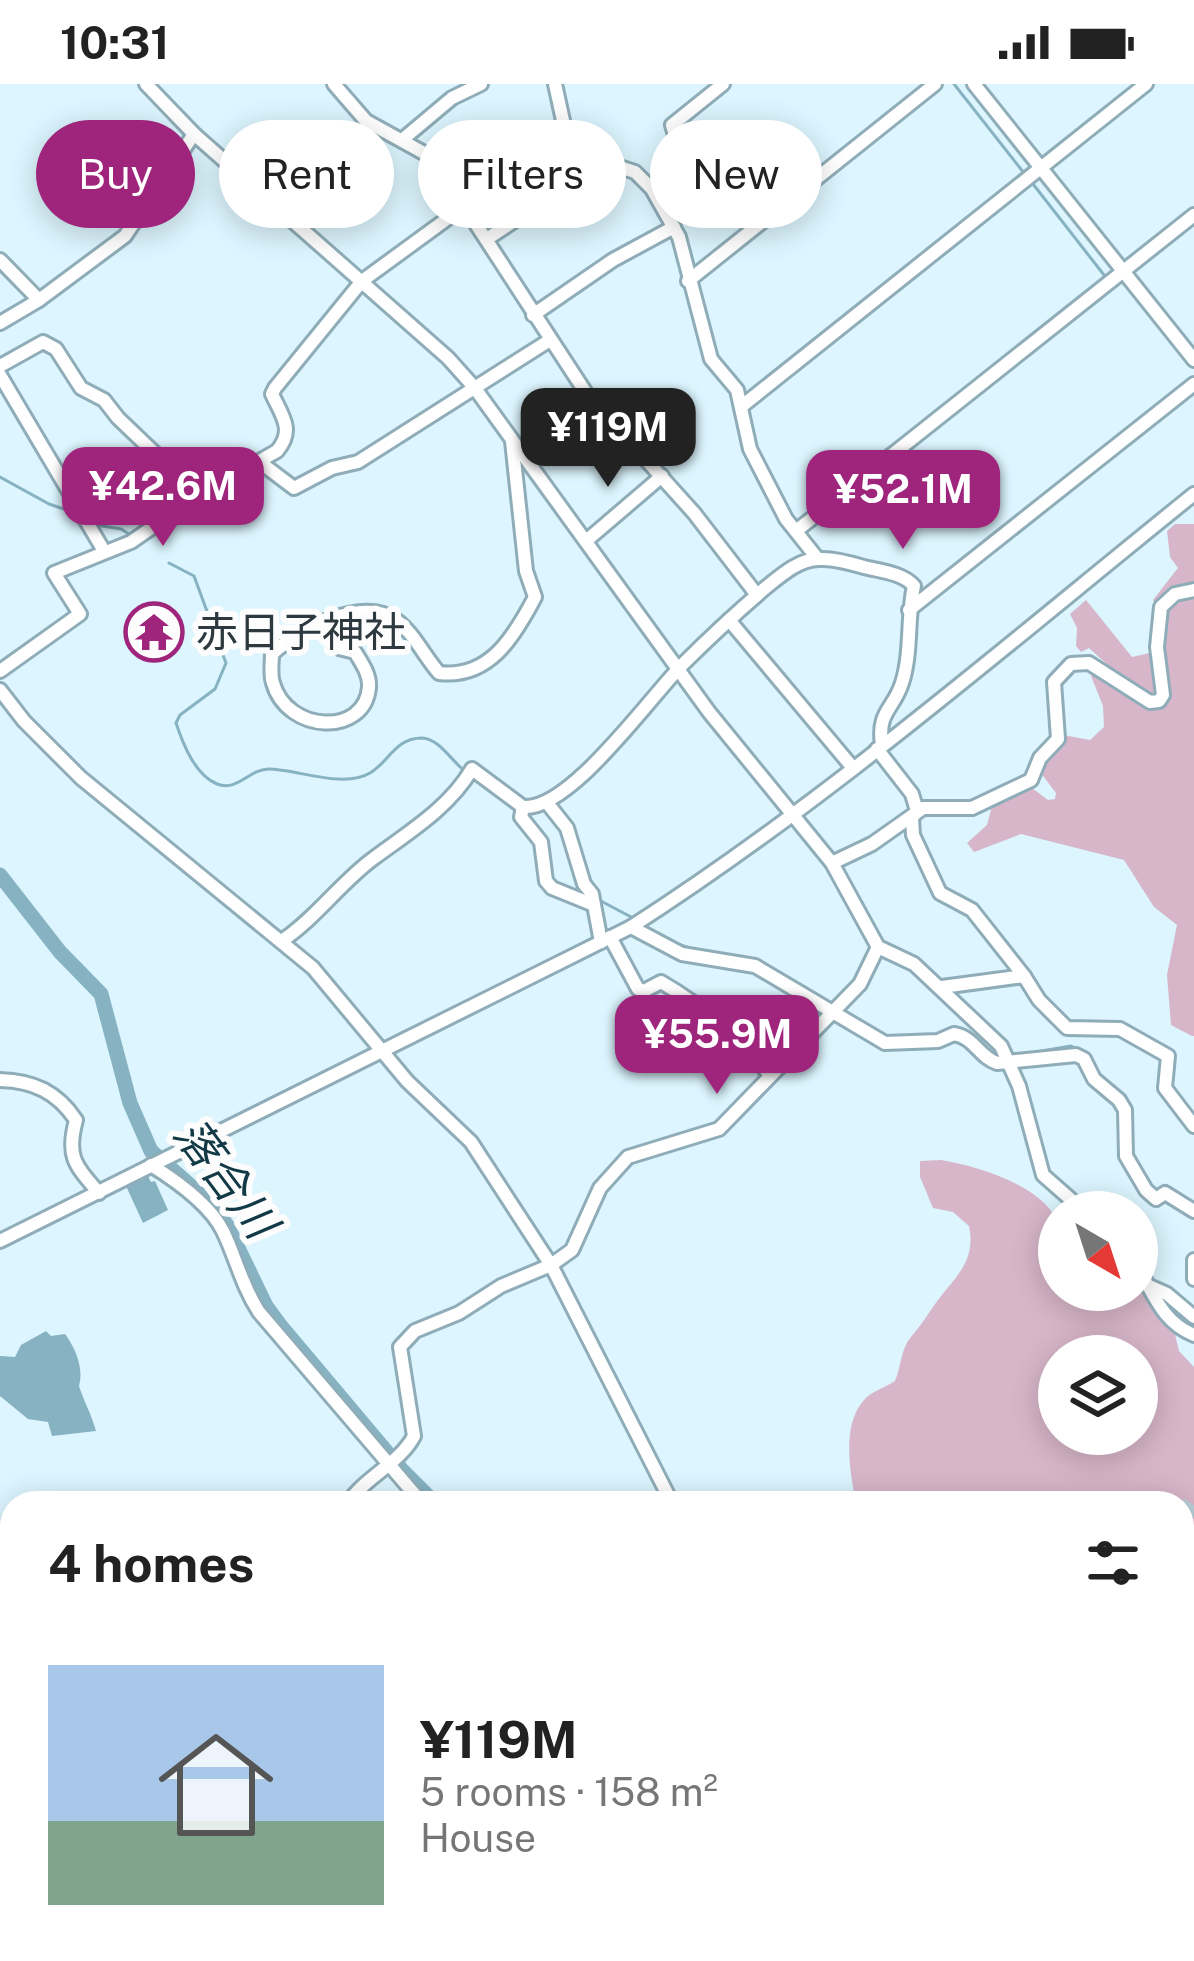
<!DOCTYPE html>
<html lang="en">
<head>
<meta charset="utf-8">
<style>
  :root { --surface:#fff; --page:#f6f6f6; --text:#222; --muted:#767676; --accent:#9f257c }
  body { margin:0; font-family:"Public Sans","Noto Sans JP",sans-serif; background:var(--page); color:var(--text); height:100vh; display:flex; flex-direction:column; font-size:45px; white-space:nowrap }
  * { box-sizing:border-box; margin:0 }
  p { font-size:39px; color:var(--muted) }
  .icon { flex:none; width:66px; height:66px; fill:none; stroke:currentColor; stroke-width:2; stroke-linecap:round; stroke-linejoin:round }
  .map { position:relative; flex:1; overflow:hidden }
  .sheet { position:absolute; left:0px; top:1407px; width:1194px; height:471px; display:flex; flex-direction:column; background:var(--surface); border-radius:36px 36px 0 0; box-shadow:0 6px 30px #0003 }
  .sheet>* { flex:none }
  .banner { position:absolute; left:36px; top:36px; width:1122px; height:108px; display:flex; gap:24px }
  .needle { width:78px; rotate:141deg }
  .fabs { position:absolute; left:1038px; top:1107px; display:grid; gap:24px }
  .fabs a { display:grid; place-items:center; width:120px; height:120px; border-radius:50%; background:var(--surface); box-shadow:0 6px 30px #0003; font-size:60px }
  .price { position:absolute; translate:-50% -102px; padding:0 27px; border-radius:24px; background:var(--accent); color:#fff; font-size:39px; line-height:78px; filter:drop-shadow(0 3px 6px #0008) }
  .price::after { content:''; position:absolute; left:50%; top:72px; width:36px; height:27px; margin-left:-18px; background:inherit; clip-path:polygon(0 0,100% 0,50% 100%) }
  .price.current { background:#222; color:#fff }
  ul { padding:0; list-style:none }
  li { display:flex; align-items:center; gap:36px; height:300px; padding:0 48px }
  li span { display:grid; place-items:center; flex:none; width:336px; height:240px; border-radius:0px; color:#555 }
  li>.icon { margin-inline-start:auto }
  span .icon { width:144px; height:144px; fill:#fffc; stroke-width:1 }
  li b { font-size:51px }
  h2 { display:flex; justify-content:space-between; align-items:center; height:144px; padding:0 48px; font-size:51px }
  .pill { padding:0 42px; border-radius:54px; background:var(--surface); box-shadow:0 6px 30px #0003; font-size:42px; line-height:108px }
  .pill.current { background:var(--accent); color:#fff }
  .status { display:flex; justify-content:space-between; align-items:center; height:84px; padding:0 60px; background:var(--surface); direction:ltr }
  .status svg { height:33px; fill:currentColor }
  .map>svg:first-child { display:block }
</style>
</head>
<body>
<div class="status"><b>10:31</b><svg viewBox="0 0 49 12"><path d="M0 12V9h3v3zM5 12V6h3v6zM10 12V3h3v9zM15 12V0h3v12zM26 1h20v11H26zM47 4h2v5h-2z"/></svg></div>
<div class="map">
<svg width="1194" height="1877" viewBox="0 0 1194 1877">
  <rect width="100%" height="100%" fill="#dcf5fe"/>
  <g fill="#d7b6c9" fill-rule="evenodd">
    <polygon points="1175,440 1194,440 1194,504 1157,524 1153,516 1178,484 1170,473 1167,447"/>
    <polygon points="1194,508 1194,952 1192,952 1171,941 1167,891 1177,841 1154,823 1124,776 1021,750 974,768 967,759 987,741 993,718 1028,701 1048,716 1055,715 1056,709 1040,688 1042,677 1063,651 1090,656 1104,643 1103,622 1091,592 1095,587 1158,621 1160,538 1169,518"/>
    <polygon points="1086,516 1132,573 1154,568 1157,615 1107,587 1109,582 1089,564 1081,568 1076,562 1077,544 1070,530"/>
    <path d="M941,1076C977,1082 1042,1101 1058,1138C1065,1155 1059,1187 1059,1206H1137V1202L1173,1242L1179,1267L1194,1283V1808L1182,1803V1419H856C850,1387 840,1337 868,1312C876,1306 886,1303 895,1297C901,1283 901,1264 911,1253C923,1239 927,1231 938,1216C957,1191 976,1177 969,1142L953,1128L933,1124L920,1093V1077ZM1059,1272H1137V1350H1059Z"/>
  </g>
  <g fill="#86b2c1">
    <polygon points="148,1092 151,1098 155,1097 168,1126 143,1139 126,1102"/>
    <path d="M46,1247L51,1252L65,1250C76,1265 84,1285 79,1302C84,1318 91,1329 96,1347L52,1352L48,1338L28,1335L0,1312V1272L15,1273L21,1261Z"/>
  </g>
  <g fill="none" stroke-linecap="round" stroke-linejoin="round">
    <g stroke="#86b2c1" stroke-width="3">
      <polyline points="954,0 1024,89"/>
      <polyline points="1033,100 1104,191"/>
      <polyline points="1171,158 1194,139"/>
      <polyline points="1137,185 1164,164"/>
      <polyline points="0,393 49,420 78,430"/>
      <polyline points="96,441 121,445 132,452"/>
      <path d="M169,479L194,492L226,579L215,605L180,631L176,639C183,660 195,691 217,700C238,708 249,685 269,685C296,685 343,705 370,689C389,678 395,654 422,654C440,655 452,678 465,687"/>
      <polyline points="542,750 548,768"/>
      <polyline points="599,816 633,834"/>
      <polyline points="677,860 696,866"/>
      <polyline points="706,868 762,878 833,921"/>
      <polyline points="1018,971 1071,962 1084,968"/>
      <polyline points="1169,1119 1187,1129"/>
    </g>
    <g stroke="#86b2c1" stroke-width="15">
      <polyline points="0,791 60,868 101,910 130,1019 151,1067 210,1119 227,1141 266,1222 280,1241 402,1386 435,1419"/>
      <polyline points="1006,1866 1024,1877"/>
    </g>
    <polyline stroke="#b9cfd8" stroke-width="18" stroke-dasharray="18 9" stroke-linecap="butt" points="1182,1435 1194,1416"/>
    <defs>
      <g id="minor">
        <polyline points="146,0 194,50 448,274 474,303 709,628 832,779 878,863 914,880 1001,962 1019,1002 1043,1091 1085,1128"/>
        <polyline points="334,0 366,37 433,74 586,309 694,429 757,511"/>
        <polyline points="555,0 574,87"/>
        <polyline points="974,0 1194,276"/>
        <polyline points="402,56 452,14 481,0"/>
        <polyline points="665,128 690,103 672,41 723,0"/>
        <polyline points="487,155 526,129 574,87 613,81 635,88 652,105 679,153 711,275 737,306 750,365 786,435 817,474"/>
        <polyline points="0,176 39,216"/>
        <polyline points="688,197 935,0"/>
        <polyline points="533,231 613,176 674,143"/>
        <polyline points="0,239 39,216 125,152 194,50"/>
        <polyline points="0,282 43,258 56,265 81,304 104,316 118,334 164,378 193,415"/>
        <polyline points="0,291 104,467"/>
        <polyline points="742,322 1146,0"/>
        <polyline points="261,379 294,404 332,384 358,378 550,256"/>
        <polyline points="796,447 1194,131"/>
        <polyline points="586,457 662,392"/>
        <polyline points="909,526 1194,300"/>
        <polyline points="729,536 853,684"/>
        <path d="M339,564L355,568C361,578 370,590 369,603C365,653 287,649 273,599C270,591 272,578 272,570C298,546 361,512 396,536C414,549 424,572 439,589C489,595 514,553 535,513L526,487L512,357"/>
        <path d="M0,587L80,530L54,489L131,458L193,415L277,367C295,346 282,332 272,310L275,304L362,197L466,121"/>
        <polyline points="0,606 24,637 81,694 313,884 407,997 471,1058 551,1181 672,1419"/>
        <polyline points="877,665 912,710 917,727 912,734 913,751 940,809 972,826 1024,892"/>
        <polyline points="548,720 567,744 584,800 592,810 601,858"/>
        <polyline points="523,723 521,733 541,758 546,797 552,804 594,821"/>
        <polyline points="832,779 872,760 923,724 972,724 1031,696 1040,674 1058,655 1054,598 1071,580 1089,579 1150,618 1159,617 1163,611 1157,563 1161,523 1175,510 1194,506"/>
        <path d="M631,843L682,870L755,882L885,959L938,957L954,950C974,953 979,973 997,979L1076,971L1084,975L1094,995L1119,1016L1125,1026L1126,1072L1146,1106L1156,1115L1165,1109L1194,1127"/>
        <path d="M610,853L638,905L644,907L661,898C704,923 739,953 770,991"/>
        <path d="M283,856C317,833 341,798 374,774C409,748 449,724 472,685L523,723C570,727 650,613 683,580C709,554 736,529 764,505C779,493 798,475 819,475C833,474 851,479 864,483C880,487 903,489 914,502C907,533 912,568 902,599C894,625 877,627 882,661"/>
        <polyline points="942,903 1024,892 1039,916 1067,944 1120,945 1168,972 1165,1004 1194,1042"/>
        <path d="M0,996C34,997 57,1008 76,1036C66,1073 75,1081 99,1109"/>
        <path d="M151,1081C175,1096 210,1121 223,1147C236,1174 242,1202 259,1228L422,1419"/>
        <path d="M0,1157L631,843C830,715 1010,558 1194,410"/>
        <polyline points="1194,1176 1194,1195"/>
        <path d="M1137,1182C1154,1210 1162,1238 1194,1251"/>
        <polyline points="1149,1202 1167,1210 1194,1233"/>
        <path d="M348,1419C365,1393 400,1379 414,1352L400,1263L415,1247L459,1229L501,1202L551,1181L572,1166L600,1104L628,1073L719,1045L860,900L878,863"/>
        <polyline points="0,1482 12,1502"/>
        <polyline points="0,1853 12,1847"/>
        <polyline points="103,1866 103,1877"/>
        <polyline points="602,1866 621,1877"/>
        <polyline points="1040,1866 1051,1877"/>
        <polyline points="213,1877 215,1866"/>
        <polyline points="695,1877 713,1866"/>
      </g>
      <polyline id="highway" points="667,1877 686,1866"/>
    </defs>
    <use href="#minor" stroke="#8fadb8" stroke-width="18"/>
    <use href="#highway" stroke="#b293aa" stroke-width="24"/>
    <use href="#minor" stroke="#fff" stroke-width="12"/>
    <use href="#highway" stroke="#fac4e4" stroke-width="18"/>
  </g>
  <defs>
    <symbol id="temple-ring" viewBox="-11 -11 22 22"><circle r="9.5" fill="#fdfdfd" stroke="#9f257c" stroke-width="1.5"/><path d="M0-6L5-2H3V0L6.5 2.5H4V6H1.5V3h-3V6H-4V2.5H-6.5L-3 0V-2H-5Z" fill="#9f257c"/></symbol>
  </defs>
  <g fill-rule="evenodd">
    <use href="#temple-ring" x="121" y="515" width="66" height="66"/>
  </g>
  <g text-anchor="middle" stroke-width="12" stroke-linejoin="round" paint-order="stroke">
    <g font-size="42" fill="#2d393e" stroke="#fdfdfd" text-anchor="start">
      <text x="196" y="563">赤日子神社</text>
    </g>
    <g font-size="45" font-style="italic" fill="#113946" stroke="#fdfdfd">
      <text transform="translate(226 1094) rotate(53)" y="16">落合川</text>
    </g>
  </g>
</svg>
<div class="fabs">
<a><svg class="needle" viewBox="-14 -14 28 28"><path d="M0-13l5 13h-10z" fill="#e53935"/><path d="M0 13l5-13h-10z" fill="#767676"/></svg></a>
<a><svg class="icon" aria-label="layers" viewBox="0 0 24 24"><path d="M12 4l9 5-9 5-9-5zM3 14l9 5 9-5"/></svg></a>
</div>
<b class="price current" style="left:608px;top:406px">¥119M</b>
<b class="price" style="left:163px;top:465px">¥42.6M</b>
<b class="price" style="left:903px;top:468px">¥52.1M</b>
<b class="price" style="left:717px;top:1013px">¥55.9M</b>
<div class="banner">
<a class="pill current">Buy</a>
<a class="pill">Rent</a>
<a class="pill">Filters</a>
<a class="pill">New</a>
</div>
<section class="sheet">
<h2>4 homes<svg class="icon" aria-label="filters" viewBox="0 0 24 24"><path d="M4 7h16M4 17h16"/><circle cx="9" cy="7" r="2"/><circle cx="15" cy="17" r="2"/></svg></h2>
<ul>
<li><span style="background:linear-gradient(#a9c7e8 65%,#7fa58c 0)"><svg class="icon" aria-label="home" viewBox="0 0 24 24"><path d="M3 11l9-7 9 7M6 9v11h12V9"/></svg></span><div><b>¥119M</b><p>5 rooms · 158 m²</p><p>House</p></div></li>
</ul>
</section>
</div>
</body>
</html>
